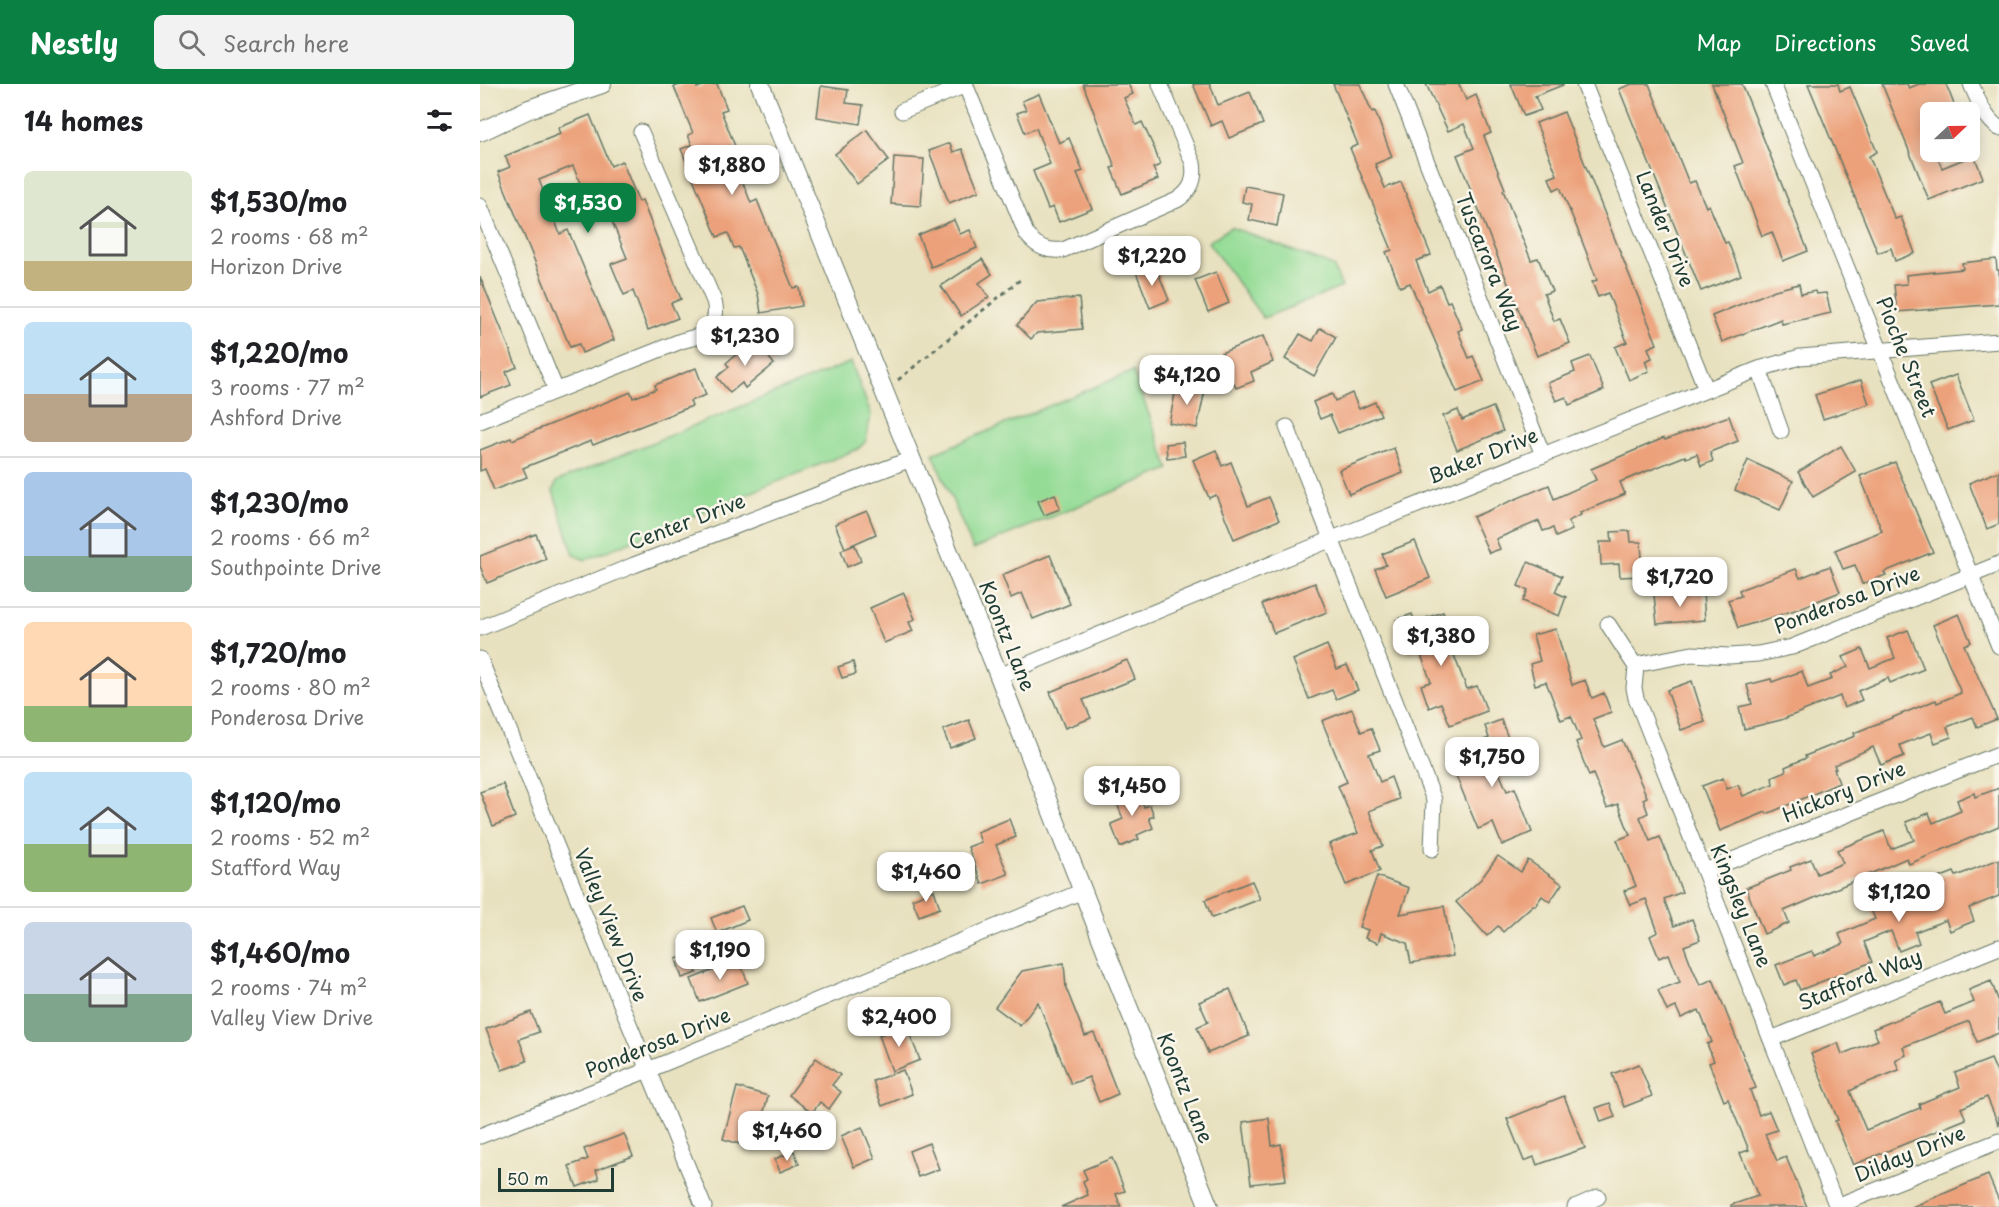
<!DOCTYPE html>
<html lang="en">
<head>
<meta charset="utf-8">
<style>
  :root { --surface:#fff; --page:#f2f2f2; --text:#202124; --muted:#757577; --line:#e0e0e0; --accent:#0b8043 }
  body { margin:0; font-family:"Playpen Sans",sans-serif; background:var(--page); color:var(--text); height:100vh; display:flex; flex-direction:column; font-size:22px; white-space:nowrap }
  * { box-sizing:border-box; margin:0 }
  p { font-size:20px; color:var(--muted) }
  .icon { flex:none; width:33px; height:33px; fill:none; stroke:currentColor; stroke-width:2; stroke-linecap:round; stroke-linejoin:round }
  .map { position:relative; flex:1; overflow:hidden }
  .side { display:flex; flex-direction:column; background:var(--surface); width:480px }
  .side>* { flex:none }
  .needle { width:39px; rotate:68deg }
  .tools { position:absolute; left:1440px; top:18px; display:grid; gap:12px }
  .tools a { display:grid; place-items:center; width:60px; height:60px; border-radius:9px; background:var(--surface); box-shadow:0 3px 15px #0003; font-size:30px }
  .scale { position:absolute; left:18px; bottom:15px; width:116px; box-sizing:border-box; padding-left:6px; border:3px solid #1f3d34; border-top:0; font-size:16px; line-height:21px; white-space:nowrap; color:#1f3d34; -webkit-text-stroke:4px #fbf7ec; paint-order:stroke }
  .price { position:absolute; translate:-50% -51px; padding:0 14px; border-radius:12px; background:#fff; color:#222; font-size:20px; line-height:39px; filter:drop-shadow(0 2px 3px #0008) }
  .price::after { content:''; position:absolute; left:50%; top:36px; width:18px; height:14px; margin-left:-9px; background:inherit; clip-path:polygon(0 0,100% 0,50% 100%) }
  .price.active { background:var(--accent); color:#fff }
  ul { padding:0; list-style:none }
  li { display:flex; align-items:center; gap:18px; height:150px; padding:0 24px }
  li+li { border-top:2px solid var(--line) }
  li span { display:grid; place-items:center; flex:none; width:168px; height:120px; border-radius:9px; color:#555 }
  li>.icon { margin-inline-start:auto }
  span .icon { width:72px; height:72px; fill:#fffc; stroke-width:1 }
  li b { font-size:26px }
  h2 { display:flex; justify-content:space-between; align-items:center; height:72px; padding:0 24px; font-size:26px }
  header { display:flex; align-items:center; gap:36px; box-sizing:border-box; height:84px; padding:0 30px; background:var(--accent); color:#fff }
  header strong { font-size:28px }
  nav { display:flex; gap:33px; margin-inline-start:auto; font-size:21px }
  .search { width:420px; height:54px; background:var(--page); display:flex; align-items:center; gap:15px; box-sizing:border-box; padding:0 21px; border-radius:9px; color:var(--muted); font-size:22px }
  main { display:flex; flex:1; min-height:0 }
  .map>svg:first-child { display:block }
</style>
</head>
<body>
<header>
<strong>Nestly</strong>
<div class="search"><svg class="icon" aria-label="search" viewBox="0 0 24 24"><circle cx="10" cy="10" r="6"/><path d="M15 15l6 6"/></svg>Search here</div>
<nav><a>Map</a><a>Directions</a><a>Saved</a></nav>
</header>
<main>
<section class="side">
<h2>14 homes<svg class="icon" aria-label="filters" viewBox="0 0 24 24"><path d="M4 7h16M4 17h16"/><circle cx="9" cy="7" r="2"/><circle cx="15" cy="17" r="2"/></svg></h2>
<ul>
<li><span style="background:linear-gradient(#dfe7d0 75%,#c2b280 0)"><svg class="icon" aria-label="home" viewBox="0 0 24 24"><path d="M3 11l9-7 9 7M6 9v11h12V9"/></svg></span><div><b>$1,530/mo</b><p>2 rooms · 68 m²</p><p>Horizon Drive</p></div></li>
<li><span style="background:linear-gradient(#bfe0f5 60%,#b9a48a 0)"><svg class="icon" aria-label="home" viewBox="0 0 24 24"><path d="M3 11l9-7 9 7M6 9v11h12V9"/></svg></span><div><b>$1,220/mo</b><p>3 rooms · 77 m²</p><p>Ashford Drive</p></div></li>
<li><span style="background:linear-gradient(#a9c7e8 70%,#7fa58c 0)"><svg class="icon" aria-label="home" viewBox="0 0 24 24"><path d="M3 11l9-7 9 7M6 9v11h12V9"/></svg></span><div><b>$1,230/mo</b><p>2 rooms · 66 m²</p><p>Southpointe Drive</p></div></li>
<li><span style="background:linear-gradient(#ffd9b3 70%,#8fb573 0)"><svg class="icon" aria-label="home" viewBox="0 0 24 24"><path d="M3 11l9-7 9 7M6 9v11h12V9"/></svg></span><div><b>$1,720/mo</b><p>2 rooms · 80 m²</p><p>Ponderosa Drive</p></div></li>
<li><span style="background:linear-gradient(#bfe0f5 60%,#8fb573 0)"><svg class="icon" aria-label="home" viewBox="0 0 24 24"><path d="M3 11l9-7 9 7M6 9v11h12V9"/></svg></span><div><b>$1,120/mo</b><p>2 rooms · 52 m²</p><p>Stafford Way</p></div></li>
<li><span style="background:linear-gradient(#c9d6e8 60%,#7fa58c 0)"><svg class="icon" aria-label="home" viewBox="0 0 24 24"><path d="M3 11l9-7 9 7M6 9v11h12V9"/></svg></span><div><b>$1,460/mo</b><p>2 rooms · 74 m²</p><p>Valley View Drive</p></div></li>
</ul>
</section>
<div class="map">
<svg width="1519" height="1123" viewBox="0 0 1519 1123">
  <rect width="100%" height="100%" fill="#fbf7ec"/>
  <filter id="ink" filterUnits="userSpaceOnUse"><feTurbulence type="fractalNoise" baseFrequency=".0167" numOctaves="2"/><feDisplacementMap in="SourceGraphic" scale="12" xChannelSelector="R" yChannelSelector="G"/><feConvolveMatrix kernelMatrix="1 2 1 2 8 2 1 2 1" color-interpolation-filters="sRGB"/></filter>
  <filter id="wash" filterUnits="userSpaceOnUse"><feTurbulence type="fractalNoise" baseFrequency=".008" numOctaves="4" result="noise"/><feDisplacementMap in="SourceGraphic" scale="24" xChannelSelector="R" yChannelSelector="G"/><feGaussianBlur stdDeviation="1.35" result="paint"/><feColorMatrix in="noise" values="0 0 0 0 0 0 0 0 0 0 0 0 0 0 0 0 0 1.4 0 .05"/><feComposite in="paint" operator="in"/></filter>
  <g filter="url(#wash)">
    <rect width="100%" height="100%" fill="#e8e1bf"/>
    <g fill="#94dc96" stroke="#5a8c65" stroke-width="1.5">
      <polygon points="751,143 853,182 862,203 783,234 728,158"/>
      <polygon points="371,278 391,330 386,357 378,365 105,476 94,471 73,407 77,397"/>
      <polygon points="653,287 689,385 493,465 453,370"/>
    </g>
    <g id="blocks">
      <g fill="#eca17a">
        <polygon points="202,0 216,0 217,4 227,0 237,0 247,25 241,27 257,67 251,69 271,119 277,116 313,204 319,203 322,222 281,229 278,210 259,163 254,164 248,149 237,153 201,65 212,61 208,51 213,49 194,3"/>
        <polygon points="603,0 648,0 653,10 644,14 656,41 662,38 675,66 680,81 673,84 678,95 642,110 631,84 635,83"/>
        <polygon points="713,0 730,0 738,21 770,8 783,40 749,54 742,37 731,42"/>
        <polygon points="853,0 880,0 892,28 895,27 912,73 895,80 905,104 921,98 951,171 936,177 948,207 960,201 967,218 970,217 982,245 978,247 989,274 993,272 1004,297 977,308 930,199 920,203 906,168 912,166 870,64 878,61"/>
        <polygon points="946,0 979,0 986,16 996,11 1011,49 1004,52 1025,105 1023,106 1051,176 1058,174 1072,207 1064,210 1074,237 1080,235 1090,259 1057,272 977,71 994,64 984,40 968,47"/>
        <polygon points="1031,0 1083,0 1083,1 1055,12 1061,26 1044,32"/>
        <polygon points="1152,0 1169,0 1209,99 1215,97 1226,123 1229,121 1245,159 1248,158 1261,191 1221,207 1139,5"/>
        <polygon points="1232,0 1262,0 1328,167 1303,177 1292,148 1282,152 1255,82 1263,79"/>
        <polygon points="1328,0 1358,0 1360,7 1370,3 1397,68 1389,72 1415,135 1421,133 1435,169 1415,177 1411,164 1398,169"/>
        <polygon points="1402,0 1427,0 1429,4 1439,0 1466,0 1477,28 1450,28 1450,68 1455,68 1462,84 1494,71 1503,94 1449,116"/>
        <polygon points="341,2 368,6 366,19 383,21 380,40 337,33"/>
        <polygon points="559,10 579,59 589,54 603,87 597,89 612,125 579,138 573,123 568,125 553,87 570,80 556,44 545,49 537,29 546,26 542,17"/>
        <polygon points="1084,28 1177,260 1168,264 1172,274 1165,277 1169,287 1149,296 1135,263 1147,258 1128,209 1118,213 1112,198 1117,196 1097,144 1080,103 1074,106 1069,94 1077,91 1056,39"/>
        <polygon points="110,31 131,82 142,77 159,118 162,116 201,215 191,219 198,234 168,246 153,207 144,211 131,180 147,174 127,125 113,131 93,82 59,96 80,150 88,146 134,256 102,269 99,260 90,263 18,88 30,83 25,72 80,50 78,44"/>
        <polygon points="387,46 409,76 377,100 355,70"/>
        <polygon points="470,59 473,68 482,65 499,107 469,119 449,67"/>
        <polygon points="414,73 444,75 441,122 411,120"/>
        <polygon points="765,102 803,109 797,142 769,136 772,120 762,118"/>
        <polygon points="474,136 480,150 490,146 497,164 451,183 438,151"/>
        <polygon points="502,175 512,190 499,199 509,213 481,232 461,202"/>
        <polygon points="1516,175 1517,186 1519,186 1519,220 1417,228 1414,201 1427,200 1426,191 1483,185 1482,179"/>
        <polygon points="670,182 672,188 677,186 689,216 670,224 656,188"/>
        <polygon points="736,188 749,219 728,228 715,196"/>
        <polygon points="0,193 37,283 26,288 31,301 0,313"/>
        <polygon points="1319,200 1321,210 1335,207 1336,210 1346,209 1351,229 1302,240 1301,235 1242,258 1232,232 1295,206"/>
        <polygon points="599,214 602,245 557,249 551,255 537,241 557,218"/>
        <polygon points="840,244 856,253 834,292 805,275 820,250 833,257"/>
        <polygon points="783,252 793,278 771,288 774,297 756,304 741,269"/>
        <polygon points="276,257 294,280 265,304 262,299 250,309 237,293 249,283 246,279 265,263 268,264"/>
        <polygon points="1110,272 1124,306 1089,321 1086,313 1076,317 1068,299 1095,288 1092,279"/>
        <polygon points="216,284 226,311 210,317 212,322 113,361 111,357 43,384 47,393 14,406 5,385 0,387 0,366 31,354 32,356 151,308 153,314 176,305 175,301"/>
        <polygon points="1476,291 1494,336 1468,346 1449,301"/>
        <polygon points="1381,296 1389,320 1343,335 1335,311"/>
        <polygon points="697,300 725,306 717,344 689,339"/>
        <polygon points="872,309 879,325 895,318 901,331 858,349 850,331 840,335 833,318 852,310 855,317"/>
        <polygon points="1013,323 1023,347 977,366 963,332 978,326 982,336"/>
        <polygon points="1249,332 1258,357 1230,368 1233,377 1221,382 1217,370 1206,374 1205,372 1140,398 1145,410 1100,429 1101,431 1088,437 1092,446 1076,453 1073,444 1063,447 1059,437 1016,455 1020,465 1009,469 993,433 1069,401 1074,415 1116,396 1111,385 1184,354 1185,356"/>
        <polygon points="703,358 705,372 687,374 686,360"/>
        <polygon points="1361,362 1376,388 1333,413 1318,388"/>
        <polygon points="914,364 923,389 869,410 859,386"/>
        <polygon points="736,366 742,382 751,378 768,422 789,413 799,436 754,455 736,411 729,414 713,376"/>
        <polygon points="1268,376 1313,397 1300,426 1255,406"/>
        <polygon points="1415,378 1453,468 1404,488 1406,491 1382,500 1375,481 1363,485 1355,466 1402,447 1380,392"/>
        <polygon points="1519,387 1519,440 1507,445 1489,399"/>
        <polygon points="575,410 580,425 564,431 558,417"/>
        <polygon points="387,427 396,450 365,464 355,440"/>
        <polygon points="1150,447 1151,458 1161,458 1163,492 1140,493 1139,480 1121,481 1120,458 1132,458 1131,448"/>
        <polygon points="56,450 66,475 7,499 0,482 0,472"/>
        <polygon points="935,457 950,494 906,512 895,485 906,481 902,470"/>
        <polygon points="375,461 381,477 367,483 361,466"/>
        <polygon points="570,471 590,520 553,535 542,509 531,514 522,491"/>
        <polygon points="1048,478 1082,492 1075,508 1086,513 1079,532 1043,517 1048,506 1038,502"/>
        <polygon points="1350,482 1360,508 1315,526 1258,544 1248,516 1261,512 1259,506 1316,485 1320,494"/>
        <polygon points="835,499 847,528 794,549 782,520"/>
        <polygon points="1223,508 1225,536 1177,540 1174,511"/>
        <polygon points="424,509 435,535 429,538 433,547 404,559 390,524"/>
        <polygon points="963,528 977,564 972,566 987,605 997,602 1007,627 970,641 961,619 949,624 941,601 951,598 939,565 929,569 916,536 932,530 935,538"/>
        <polygon points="1479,530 1491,558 1484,561 1517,635 1497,643 1493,633 1467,643 1471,653 1455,659 1451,649 1420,661 1424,672 1401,681 1393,663 1354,681 1356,685 1354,685 1359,699 1287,730 1286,728 1240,747 1222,702 1243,694 1247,705 1258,701 1263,712 1293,700 1292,693 1306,687 1305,683 1326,674 1325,672 1375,652 1374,649 1409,635 1456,616 1457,619 1481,609 1453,541"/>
        <polygon points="1076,545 1092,601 1105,596 1112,614 1124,609 1131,628 1113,635 1124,663 1142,656 1167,713 1163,715 1168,729 1160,733 1170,757 1180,753 1202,808 1184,815 1194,842 1212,835 1220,856 1204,862 1210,878 1220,901 1233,895 1276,1004 1270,1006 1279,1031 1289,1027 1297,1046 1285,1050 1297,1077 1306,1073 1327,1123 1251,1123 1251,1121 1278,1112 1260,1069 1269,1066 1248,1015 1244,1017 1229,979 1234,977 1227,960 1232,958 1219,926 1201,934 1196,923 1187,927 1178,906 1200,898 1189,870 1179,874 1170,852 1178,848 1166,815 1150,821 1144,807 1156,802 1137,756 1150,751 1138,720 1127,724 1113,690 1109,692 1096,658 1101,656 1091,632 1081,636 1066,598 1055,601 1050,580 1060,577 1053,551"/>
        <polygon points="1428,546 1444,585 1410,599 1408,594 1378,607 1382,616 1364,624 1360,612 1301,636 1264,645 1259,623 1272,620 1267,601 1291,595 1292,598 1322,587 1328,604 1352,595 1350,591 1368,583 1363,573 1382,565 1390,584 1415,574 1407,554"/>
        <polygon points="847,561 857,585 867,581 878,606 856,615 852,606 829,615 813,576"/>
        <polygon points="647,576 655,595 603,616 611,634 585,644 570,608"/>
        <polygon points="373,578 376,590 362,594 358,583"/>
        <polygon points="1212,597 1225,638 1201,646 1187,606"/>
        <polygon points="872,625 881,648 891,644 900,666 889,670 900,698 911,693 919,715 889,727 903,762 892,766 900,787 866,801 849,760 878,749 858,702 867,698 842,637"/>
        <polygon points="489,636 496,654 470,664 463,646"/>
        <polygon points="1021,636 1031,661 1011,669 1027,707 1035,704 1052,748 1022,761 1013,739 998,745 976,692 986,688 978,667 1009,654 1005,642"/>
        <polygon points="23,700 35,733 13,742 0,708"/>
        <polygon points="656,702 664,723 670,721 674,732 669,734 673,744 657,751 659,755 640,763 631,740 643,735 634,711"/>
        <polygon points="1519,704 1519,742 1429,780 1427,774 1304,827 1309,839 1284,850 1266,804 1311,786 1310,783 1331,775 1337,790 1363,779 1357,766 1404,747 1411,765 1434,756 1426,738 1449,729 1453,739 1481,727 1477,716 1494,709 1495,713"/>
        <polygon points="529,735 536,753 516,761 528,790 502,800 488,763 501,758 497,748"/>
        <polygon points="1018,772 1041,788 1048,776 1082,800 1070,818 1062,812 1055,822 1053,821 1023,848 1018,842 1007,852 976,818 1001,795"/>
        <polygon points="1519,775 1519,812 1489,824 1494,837 1470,847 1466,836 1435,848 1439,859 1419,867 1411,847 1384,858 1392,878 1320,906 1316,896 1304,901 1296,881 1332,867 1334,872 1363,860 1359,850 1395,835 1389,821 1474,788 1476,792"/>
        <polygon points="897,792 929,804 920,830 964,822 973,872 931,879 927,859 901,849 898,859 885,854 888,846 879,843"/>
        <polygon points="772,797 780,815 732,834 725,816"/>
        <polygon points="454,806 460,824 439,832 432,815"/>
        <polygon points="262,822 268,836 237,849 231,834"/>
        <polygon points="212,870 217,889 202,894 196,875"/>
        <polygon points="259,876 268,899 220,918 211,895"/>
        <polygon points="584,879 586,904 605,952 614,949 638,1010 619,1018 609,993 591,1000 558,918 540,942 515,923 542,887"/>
        <polygon points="1511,897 1519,918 1519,949 1497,958 1489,937 1423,963 1426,971 1415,976 1419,986 1376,1003 1376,1004 1370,1007 1386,1046 1440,1024 1439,1020 1480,1003 1475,989 1511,975 1519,993 1519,1042 1507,1013 1481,1024 1486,1035 1373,1081 1355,1037 1358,1036 1331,970 1358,959 1362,970 1398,956 1393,945 1460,918 1465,930 1494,918 1489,906"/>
        <polygon points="750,905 769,952 728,969 717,943 728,938 719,918"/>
        <polygon points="51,928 59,948 39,955 47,977 22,986 6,945"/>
        <polygon points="426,941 440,976 412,987 399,951"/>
        <polygon points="336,974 360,991 352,1001 361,1008 349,1025 340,1018 332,1029 309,1011"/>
        <polygon points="1159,980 1172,1012 1144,1023 1132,990"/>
        <polygon points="423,986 432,1010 402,1022 393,997"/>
        <polygon points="257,1003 288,1012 282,1035 271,1032 263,1061 243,1055"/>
        <polygon points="1084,1012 1105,1064 1057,1081 1054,1073 1044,1077 1027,1035"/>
        <polygon points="1130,1019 1135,1033 1121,1038 1116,1024"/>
        <polygon points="789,1034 792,1062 801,1060 806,1096 771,1100 763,1038"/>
        <polygon points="382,1043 395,1074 374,1083 361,1052"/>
        <polygon points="144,1050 153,1072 116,1086 119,1095 97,1103 89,1082 108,1075 104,1065"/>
        <polygon points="449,1059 459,1085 438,1093 429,1067"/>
        <polygon points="314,1067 319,1080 300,1088 295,1075"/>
        <polygon points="632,1074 645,1107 636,1110 641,1123 581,1123 608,1111 603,1097 607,1095 603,1086"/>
        <polygon points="1508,1091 1519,1117 1519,1123 1432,1123"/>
      </g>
    </g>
  </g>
  <g filter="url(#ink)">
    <use href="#blocks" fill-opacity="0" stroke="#657665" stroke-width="1.5"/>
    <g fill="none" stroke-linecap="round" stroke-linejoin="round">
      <defs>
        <g id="minor">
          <path d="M485,0L546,149C555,162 566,168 583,166L697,116C711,107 716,96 713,79L680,0"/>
          <polyline points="916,0 1063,371"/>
          <polyline points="1104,0 1226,305"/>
          <polyline points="1293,0 1519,562"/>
          <path d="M1491,0C1498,16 1505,35 1519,44"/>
          <polyline points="422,27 486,1"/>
          <polyline points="0,122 76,306"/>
          <polyline points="1279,285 1301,347"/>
          <path d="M0,337L201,257L226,250C234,238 238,231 234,217L161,48"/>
          <polyline points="807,343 954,716 952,765"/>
          <polyline points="1128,540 1156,583 1154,604 1156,614 1357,1123"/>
          <polyline points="0,544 154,481 431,375"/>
          <polyline points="0,575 224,1123"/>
          <polyline points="1156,583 1160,580 1212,570 1249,572 1278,570 1312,563 1519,480"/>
          <polyline points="519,592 852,455 1279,285 1320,273 1519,257"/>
          <polyline points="1225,787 1519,670"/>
          <polyline points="1291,955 1519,863"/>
          <polyline points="0,1052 168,986 603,807"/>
          <polyline points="1357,1122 1519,1057"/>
          <polyline points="1095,1123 1118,1113"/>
        </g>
        <g id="tertiary">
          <polyline points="280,0 519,592 639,900 729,1123"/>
          <polyline points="0,48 49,25 122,0"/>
        </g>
      </defs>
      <use href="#minor" stroke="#657665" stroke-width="17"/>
      <use href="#tertiary" stroke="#657665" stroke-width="20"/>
      <polyline stroke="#657665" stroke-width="3" stroke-dasharray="4.5 4.5" stroke-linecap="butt" points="418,296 541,195"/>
      <use href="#minor" stroke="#fff" stroke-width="15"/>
      <use href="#tertiary" stroke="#fff" stroke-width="18"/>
    </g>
  </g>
  <g text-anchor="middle" stroke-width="5" stroke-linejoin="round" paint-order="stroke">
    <g font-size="20" fill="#1f3d34" stroke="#fbf7ec">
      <text transform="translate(1185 145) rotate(68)" y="7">Lander Drive</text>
      <text transform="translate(1009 178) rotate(68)" y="7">Tuscarora Way</text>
      <text transform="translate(1426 273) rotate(68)" y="7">Pioche Street</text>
      <text transform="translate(1003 372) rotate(-22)" y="7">Baker Drive</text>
      <text transform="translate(207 438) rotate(-21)" y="7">Center Drive</text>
      <text transform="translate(1367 516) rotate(-21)" y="7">Ponderosa Drive</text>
      <text transform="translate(527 552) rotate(68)" y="7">Koontz Lane</text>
      <text transform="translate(1364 708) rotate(-22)" y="7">Hickory Drive</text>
      <text transform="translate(1261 822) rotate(68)" y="7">Kingsley Lane</text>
      <text transform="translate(131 841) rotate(68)" y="7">Valley View Drive</text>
      <text transform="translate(1380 896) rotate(-22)" y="7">Stafford Way</text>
      <text transform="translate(178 959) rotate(-22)" y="7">Ponderosa Drive</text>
      <text transform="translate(705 1004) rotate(68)" y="7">Koontz Lane</text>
      <text transform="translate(1430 1070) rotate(-22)" y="7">Dilday Drive</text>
    </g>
  </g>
</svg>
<div class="tools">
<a><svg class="needle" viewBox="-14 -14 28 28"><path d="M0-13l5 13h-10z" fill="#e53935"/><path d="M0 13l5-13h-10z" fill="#757577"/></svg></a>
</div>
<div class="scale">50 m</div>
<b class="price" style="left:252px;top:112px">$1,880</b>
<b class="price active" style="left:108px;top:150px">$1,530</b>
<b class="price" style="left:672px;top:203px">$1,220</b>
<b class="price" style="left:265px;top:283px">$1,230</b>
<b class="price" style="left:707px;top:322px">$4,120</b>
<b class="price" style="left:1200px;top:524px">$1,720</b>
<b class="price" style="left:961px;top:583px">$1,380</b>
<b class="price" style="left:1012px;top:704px">$1,750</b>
<b class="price" style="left:652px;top:733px">$1,450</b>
<b class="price" style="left:446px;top:819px">$1,460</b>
<b class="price" style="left:1419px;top:839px">$1,120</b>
<b class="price" style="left:240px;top:897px">$1,190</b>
<b class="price" style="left:419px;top:964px">$2,400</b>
<b class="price" style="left:307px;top:1078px">$1,460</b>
</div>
</main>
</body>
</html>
